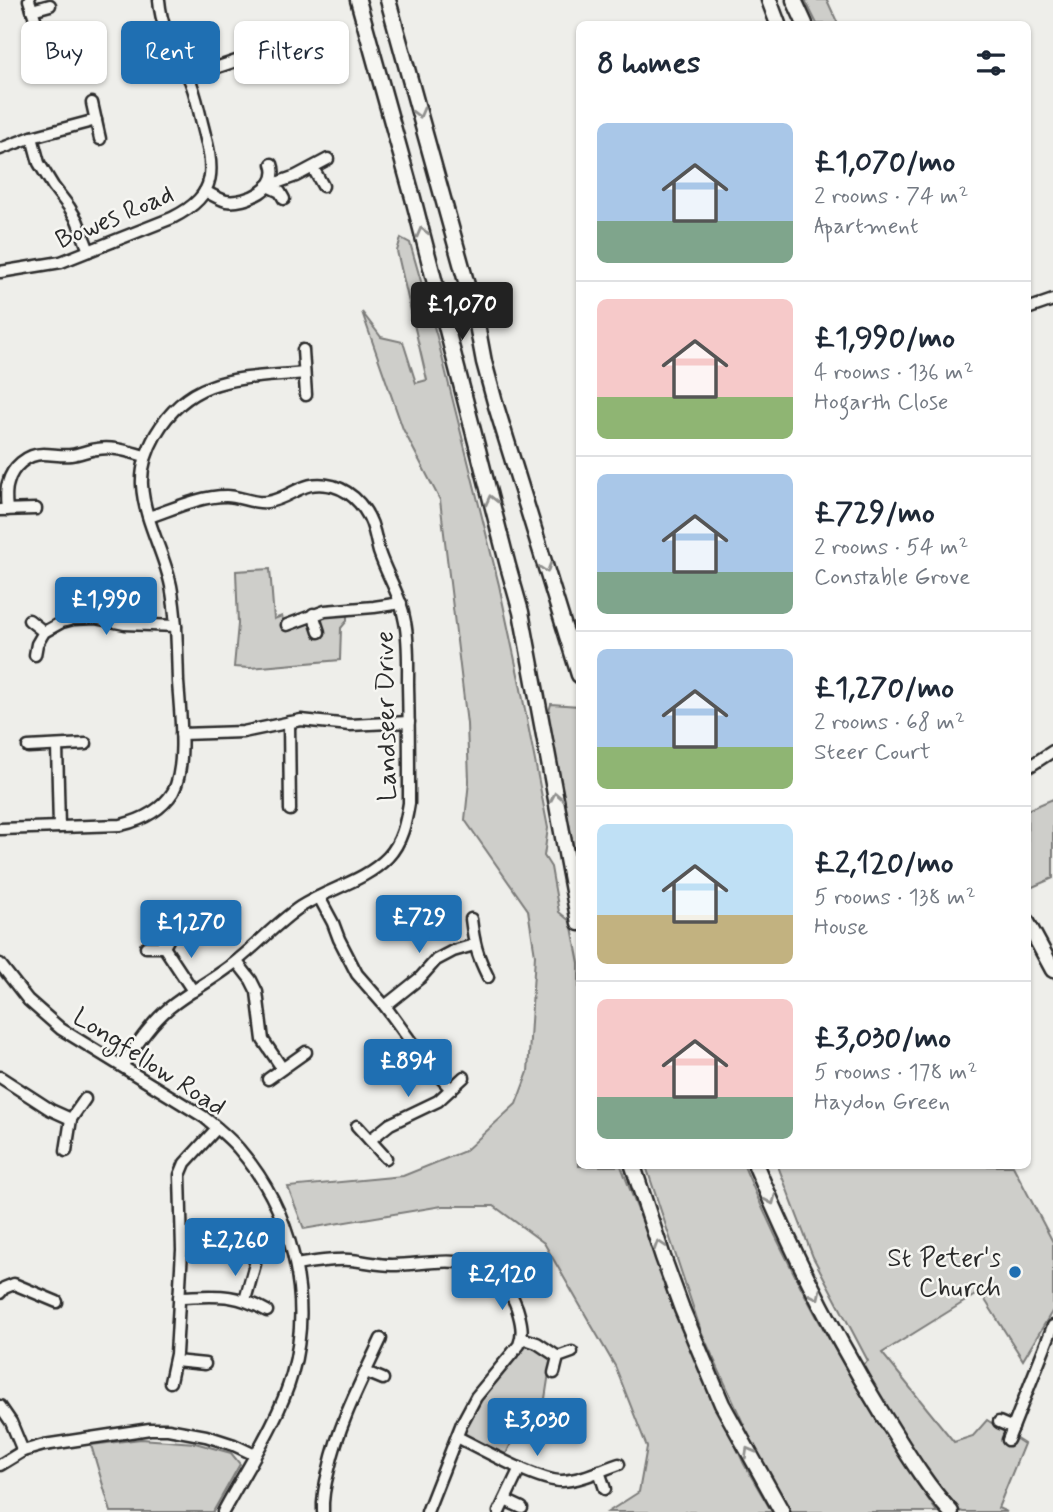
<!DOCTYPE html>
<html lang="en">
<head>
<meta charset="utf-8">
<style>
  :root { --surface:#fff; --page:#f6f6f7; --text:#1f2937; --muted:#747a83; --line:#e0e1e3; --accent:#1f6fb2 }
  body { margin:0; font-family:Mynerve,sans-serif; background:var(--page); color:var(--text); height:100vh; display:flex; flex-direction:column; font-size:26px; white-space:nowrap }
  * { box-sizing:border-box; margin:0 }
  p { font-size:23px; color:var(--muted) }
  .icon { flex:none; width:38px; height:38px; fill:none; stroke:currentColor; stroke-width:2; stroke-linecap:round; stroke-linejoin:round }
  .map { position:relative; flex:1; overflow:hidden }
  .panel { position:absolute; left:576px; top:21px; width:455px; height:1148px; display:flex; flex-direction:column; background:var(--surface); border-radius:10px; box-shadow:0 2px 5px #0004 }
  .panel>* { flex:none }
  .guide { position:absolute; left:21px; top:21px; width:450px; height:63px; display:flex; gap:14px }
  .price { position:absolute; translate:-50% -60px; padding:0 16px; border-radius:7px; background:var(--accent); color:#fff; font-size:23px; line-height:46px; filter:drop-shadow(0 2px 4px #0008) }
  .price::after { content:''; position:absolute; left:50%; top:42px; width:21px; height:16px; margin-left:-10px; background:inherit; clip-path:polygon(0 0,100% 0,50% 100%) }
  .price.selected { background:#222; color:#fff }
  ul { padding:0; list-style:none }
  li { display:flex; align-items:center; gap:21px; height:175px; padding:0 21px }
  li+li { border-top:2px solid var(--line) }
  li span { display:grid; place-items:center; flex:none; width:196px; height:140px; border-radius:10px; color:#555 }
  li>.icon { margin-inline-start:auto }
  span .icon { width:84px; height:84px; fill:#fffc; stroke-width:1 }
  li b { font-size:30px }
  h2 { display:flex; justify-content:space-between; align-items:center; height:84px; padding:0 21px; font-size:30px }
  .tag { padding:0 24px; border-radius:10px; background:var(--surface); box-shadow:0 2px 5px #0004; font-size:24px; line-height:63px }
  .tag.selected { background:var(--accent); color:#fff }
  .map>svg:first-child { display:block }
</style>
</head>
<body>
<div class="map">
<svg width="1053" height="1512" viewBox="0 0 1053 1512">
  <rect width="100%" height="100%" fill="#eeeeea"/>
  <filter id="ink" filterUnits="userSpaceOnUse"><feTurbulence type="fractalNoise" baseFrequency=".0143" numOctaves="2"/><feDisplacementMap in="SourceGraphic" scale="14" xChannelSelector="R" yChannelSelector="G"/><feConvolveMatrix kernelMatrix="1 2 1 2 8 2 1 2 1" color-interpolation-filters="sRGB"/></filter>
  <g filter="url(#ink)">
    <g fill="#cececa" stroke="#7c7c7a" stroke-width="2">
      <polygon points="805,0 827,0 838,24 817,24"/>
      <polygon points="401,238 410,243 437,337 499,585 520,684 548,828 544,856 551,867 559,912 571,922 579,963 579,1166 621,1166 686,1336 744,1464 772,1512 608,1512 639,1492 647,1447 615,1366 544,1243 494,1206 442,1206 304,1229 288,1187 403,1176 465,1151 516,1104 528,1072 535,955 528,910 465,820 469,781 467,724 440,500 403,429 362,312 381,337 403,342 416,383 427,380 397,251"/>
      <polygon points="270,569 274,619 282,616 285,627 316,615 347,611 347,621 341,628 340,660 250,668 234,667 238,624 236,571"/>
      <polygon points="551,704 579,706 579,876 548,715"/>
      <polygon points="1053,799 1053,878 1028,889 1027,810"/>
      <path d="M646,1166H744C795,1287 862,1403 937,1512H788L768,1478L701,1331Z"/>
      <path d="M778,1166H1013L1053,1242V1310L1023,1360L980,1292L882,1353L954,1442L973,1436L987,1420L1024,1444L998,1508L1007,1512C996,1512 973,1512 963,1512C942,1507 875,1390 860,1366L868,1361L813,1257Z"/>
      <path d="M532,1346L543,1352L551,1360L542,1418L523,1419L506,1454L467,1437L465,1433C468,1407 501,1373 518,1353L524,1347Z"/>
      <polygon points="141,1439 195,1443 231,1453 240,1464 213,1512 111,1512 91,1445"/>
    </g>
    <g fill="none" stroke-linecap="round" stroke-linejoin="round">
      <defs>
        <g id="street">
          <polyline points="29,0 39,31"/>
          <polyline points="32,10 50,5"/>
          <polyline points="188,77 269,50"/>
          <polyline points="92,103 100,139"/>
          <polyline points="32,137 39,163 53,186 69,207 77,220 89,251"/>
          <polyline points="0,149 32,137 96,120"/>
          <polyline points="313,168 323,186"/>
          <polyline points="267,186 280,192 284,199"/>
          <polyline points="268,186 296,176 328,159"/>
          <path d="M205,191C212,195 219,199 226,201C246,204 281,188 272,164"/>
          <path d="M0,272L61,262L172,218C220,194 214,169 202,123C198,107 195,90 188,76C174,47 162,33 159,0"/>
          <polyline points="1027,309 1053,300"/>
          <polyline points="303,350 306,395"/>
          <polyline points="0,510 36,509"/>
          <path d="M7,510C6,501 5,491 8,483C12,467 27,454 43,454C53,454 61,456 71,455C80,454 88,450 97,449C114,446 129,452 145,456"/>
          <polyline points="313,614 319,632"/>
          <polyline points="29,620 44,632"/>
          <polyline points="287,625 325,611 374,607 401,603"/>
          <polyline points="35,655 37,644 44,632 62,622 73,619 95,618 125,624 176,626"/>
          <polyline points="289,722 290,810"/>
          <polyline points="181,734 243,732 301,720 350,725 409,722"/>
          <polyline points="57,746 59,827"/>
          <polyline points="28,747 86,744"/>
          <polyline points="1027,768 1053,751"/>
          <path d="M0,829L121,825C142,820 161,811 173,792C187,766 180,711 178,682C177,650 177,618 171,586C164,552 144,520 142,485C141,466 147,450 156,434C191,374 242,379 304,373"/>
          <polyline points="319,897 333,923 339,939 357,974 385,1006 425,1061 451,1089"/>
          <path d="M471,919C474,943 477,955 488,977"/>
          <polyline points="146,947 164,947 173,931"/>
          <polyline points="164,947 193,991"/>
          <polyline points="237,962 251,980 257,992 263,1040 282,1068"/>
          <path d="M0,964L28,1000L61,1029L204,1117C216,1127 229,1137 239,1149C291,1209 314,1297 292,1374C279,1421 246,1469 223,1512"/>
          <polyline points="385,1006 420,978 436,960 453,951 474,945"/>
          <path d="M122,1066C136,1046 150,1024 169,1008C191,990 217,978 239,959C260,942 278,922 300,907C329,888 364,882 388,857C402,842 406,822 409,803C409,764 409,724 408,685C408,664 409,642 405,622C401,596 387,576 379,552C377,545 376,538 374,531C369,511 354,492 333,486C302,478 293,498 267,502C253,504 240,496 226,496C200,496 173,509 149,517"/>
          <polyline points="0,1077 51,1110 71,1119"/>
          <polyline points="268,1079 306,1052"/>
          <polyline points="357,1126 386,1158"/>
          <polyline points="370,1140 390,1124 438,1101 464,1077"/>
          <polyline points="66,1151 71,1119 85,1099"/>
          <path d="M296,1265C314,1262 332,1259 350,1260C364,1261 378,1265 392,1265C414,1265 435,1260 457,1262C483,1264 509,1283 517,1308C521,1321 524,1333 519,1345L476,1397L462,1423L427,1512"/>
          <polyline points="0,1293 4,1288 14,1284 57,1302"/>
          <path d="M179,1297C215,1296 234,1292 267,1311"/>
          <polyline points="245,1300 255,1264"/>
          <polyline points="522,1338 537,1343 558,1357"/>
          <polyline points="175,1361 205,1364"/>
          <polyline points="366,1372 383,1379"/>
          <polyline points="554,1373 558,1357 572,1352"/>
          <polyline points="170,1382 176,1354 182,1250 180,1175 185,1163 217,1128"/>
          <polyline points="0,1406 11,1422 23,1451"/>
          <polyline points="999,1422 1013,1428"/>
          <path d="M457,1437C482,1449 537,1481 562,1481C582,1480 601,1470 619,1464"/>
          <polyline points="1008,1440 1053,1326"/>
          <polyline points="0,1465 23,1451 44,1445 150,1429 168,1429 206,1436 234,1445 255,1455"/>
          <polyline points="599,1471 605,1489"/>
          <polyline points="505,1500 522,1508"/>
          <path d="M323,1512C322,1497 325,1484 329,1469C339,1423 361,1382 381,1339"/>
          <polyline points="499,1512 520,1468"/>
        </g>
        <g id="secondary">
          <polyline points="358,0 413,198 508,566 521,612 579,923"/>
          <polyline points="388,0 475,314 484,362 496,406 579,675"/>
          <polyline points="769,0 778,24"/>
          <polyline points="794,0 805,24"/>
          <polyline points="1027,922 1053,970"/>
          <polyline points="633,1166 663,1257 682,1309 722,1404 782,1512"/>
          <path d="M756,1166C792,1251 834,1336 883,1415C904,1448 924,1483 951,1512"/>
        </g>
      </defs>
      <use href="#street" stroke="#2b2b2b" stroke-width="15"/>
      <use href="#secondary" stroke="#2b2b2b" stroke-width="19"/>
      <use href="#street" stroke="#f6f6f2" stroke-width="10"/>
      <use href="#secondary" stroke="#f6f6f2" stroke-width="14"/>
    </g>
    <defs><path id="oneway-chevron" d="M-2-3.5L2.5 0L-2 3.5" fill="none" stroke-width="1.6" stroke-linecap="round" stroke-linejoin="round" transform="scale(1.75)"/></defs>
    <g stroke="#90908e">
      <use href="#oneway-chevron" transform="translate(419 113) rotate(75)"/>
      <use href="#oneway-chevron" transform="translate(422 232) rotate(-105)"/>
      <use href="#oneway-chevron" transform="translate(491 500) rotate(-104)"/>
      <use href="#oneway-chevron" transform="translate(546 568) rotate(72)"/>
      <use href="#oneway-chevron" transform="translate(556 797) rotate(-100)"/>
      <use href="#oneway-chevron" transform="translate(771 1200) rotate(66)"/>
      <use href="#oneway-chevron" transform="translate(659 1245) rotate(-108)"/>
      <use href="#oneway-chevron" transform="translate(816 1295) rotate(64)"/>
      <use href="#oneway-chevron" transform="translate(749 1452) rotate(-119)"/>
    </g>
  </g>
  <circle fill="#1f6fb2" stroke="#f6f6f2" stroke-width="2.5" cx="1015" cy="1272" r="7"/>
  <g text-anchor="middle" stroke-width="5" stroke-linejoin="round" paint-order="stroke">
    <g font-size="26" fill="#2b2b2b" stroke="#f6f6f2">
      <text transform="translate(114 216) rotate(-23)" y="9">Bowes Road</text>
      <text transform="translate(385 716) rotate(-91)" y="9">Landseer Drive</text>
      <text transform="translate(150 1061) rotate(33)" y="9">Longfellow Road</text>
    </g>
    <g font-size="26" fill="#2b2b2b" stroke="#f6f6f2" text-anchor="end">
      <text x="1001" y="1266">St Peter's<tspan x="1001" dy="30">Church</tspan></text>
    </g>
  </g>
</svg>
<b class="price selected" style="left:462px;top:342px">£1,070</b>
<b class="price" style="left:106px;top:637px">£1,990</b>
<b class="price" style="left:419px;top:955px">£729</b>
<b class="price" style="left:191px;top:960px">£1,270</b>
<b class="price" style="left:408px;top:1099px">£894</b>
<b class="price" style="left:235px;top:1278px">£2,260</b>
<b class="price" style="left:502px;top:1312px">£2,120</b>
<b class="price" style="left:537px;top:1458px">£3,030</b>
<div class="guide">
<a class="tag">Buy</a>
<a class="tag selected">Rent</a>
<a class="tag">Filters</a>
</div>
<section class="panel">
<h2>8 homes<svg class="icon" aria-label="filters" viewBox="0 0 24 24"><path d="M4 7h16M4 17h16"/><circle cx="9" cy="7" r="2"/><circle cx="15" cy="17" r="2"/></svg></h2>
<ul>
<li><span style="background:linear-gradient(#a9c7e8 70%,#7fa58c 0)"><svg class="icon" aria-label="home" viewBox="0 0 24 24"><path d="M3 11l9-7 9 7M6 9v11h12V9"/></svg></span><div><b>£1,070/mo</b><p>2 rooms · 74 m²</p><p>Apartment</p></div></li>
<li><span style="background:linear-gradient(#f6c9c9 70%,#8fb573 0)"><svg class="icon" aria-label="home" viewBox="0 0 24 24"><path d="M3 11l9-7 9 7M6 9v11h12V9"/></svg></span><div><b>£1,990/mo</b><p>4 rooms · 136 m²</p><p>Hogarth Close</p></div></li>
<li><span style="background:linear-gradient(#a9c7e8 70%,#7fa58c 0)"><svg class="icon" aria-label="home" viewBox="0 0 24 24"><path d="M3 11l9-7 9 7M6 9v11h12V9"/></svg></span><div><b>£729/mo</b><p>2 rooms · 54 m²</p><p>Constable Grove</p></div></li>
<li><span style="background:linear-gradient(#a9c7e8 70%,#8fb573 0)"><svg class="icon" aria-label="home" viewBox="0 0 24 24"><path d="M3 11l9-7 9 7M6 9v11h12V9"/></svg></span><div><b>£1,270/mo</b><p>2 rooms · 68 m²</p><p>Steer Court</p></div></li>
<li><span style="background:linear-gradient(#bfe0f5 65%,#c2b280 0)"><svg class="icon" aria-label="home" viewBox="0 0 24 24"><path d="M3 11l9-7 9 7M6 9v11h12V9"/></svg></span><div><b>£2,120/mo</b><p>5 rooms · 138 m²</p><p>House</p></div></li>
<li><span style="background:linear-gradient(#f6c9c9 70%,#7fa58c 0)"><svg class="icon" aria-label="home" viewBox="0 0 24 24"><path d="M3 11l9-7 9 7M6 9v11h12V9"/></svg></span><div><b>£3,030/mo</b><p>5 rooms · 178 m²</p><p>Haydon Green</p></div></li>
</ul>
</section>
</div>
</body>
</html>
